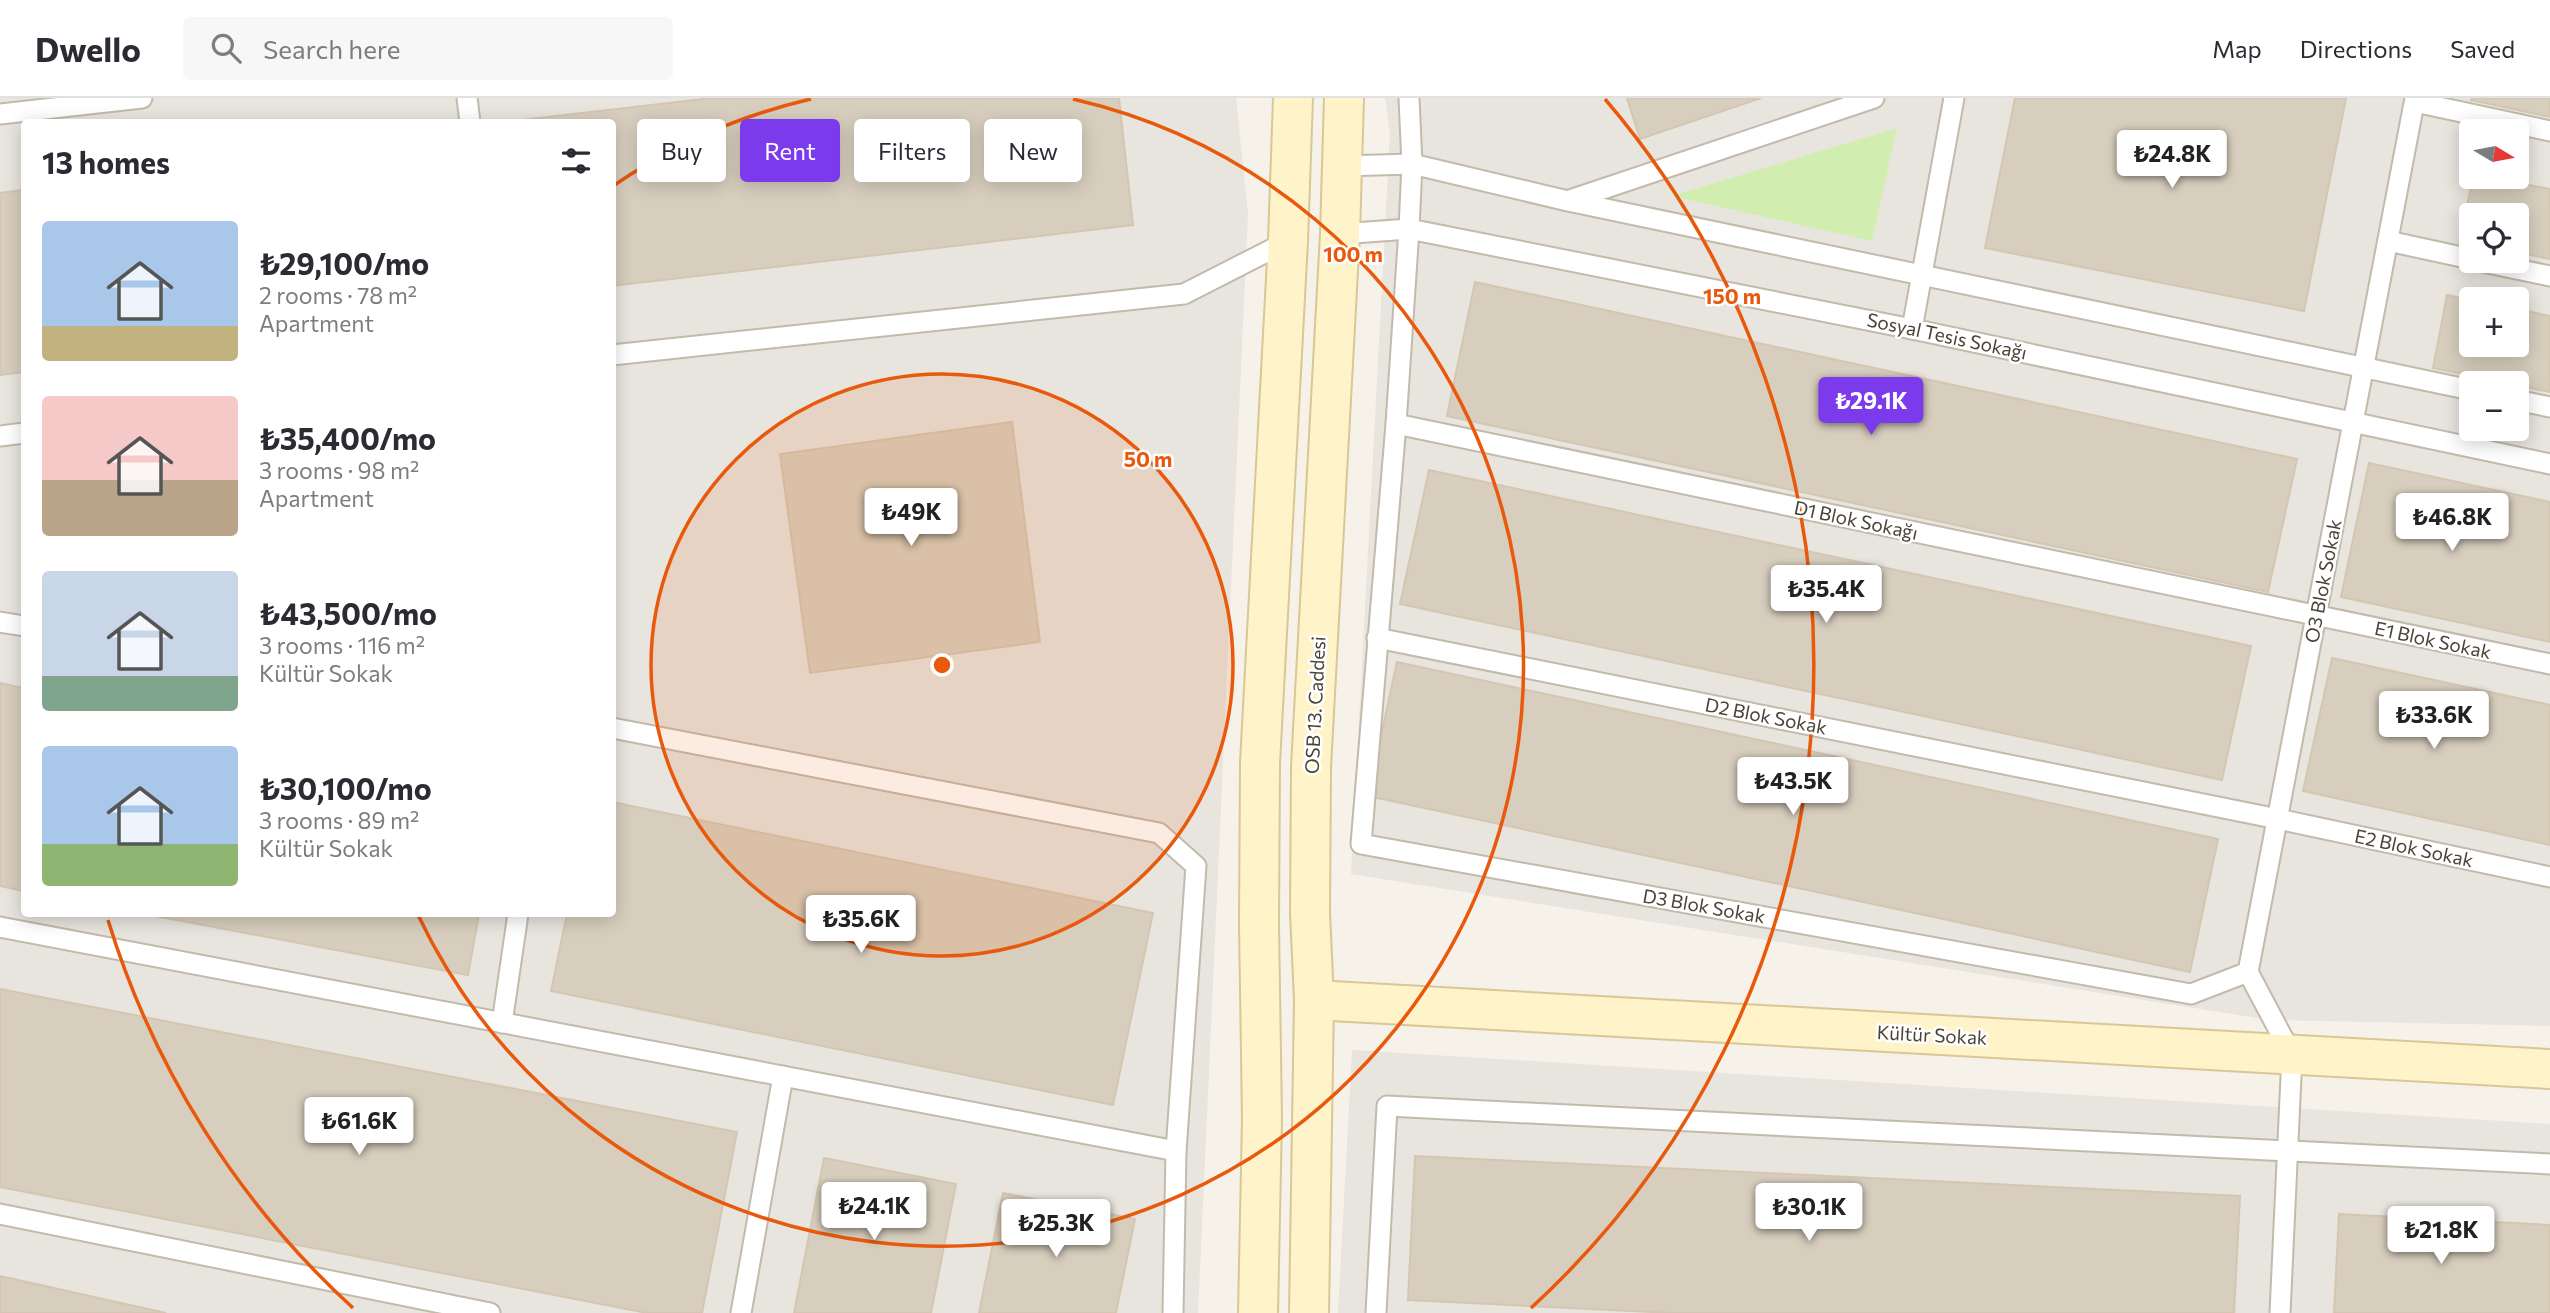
<!DOCTYPE html>
<html lang="en">
<head>
<meta charset="utf-8">
<style>
  :root { --surface:#fff; --page:#f7f7f7; --text:#2b2b33; --muted:#7c7c81; --line:#e1e1e2; --accent:#7c3aed }
  body { margin:0; font-family:Commissioner,sans-serif; background:var(--page); color:var(--text); height:100vh; display:flex; flex-direction:column; font-size:26px; white-space:nowrap }
  * { box-sizing:border-box; margin:0 }
  p { font-size:23px; color:var(--muted) }
  .icon { flex:none; width:38px; height:38px; fill:none; stroke:currentColor; stroke-width:2; stroke-linecap:round; stroke-linejoin:round }
  .map { position:relative; flex:1; overflow:hidden }
  .sheet { position:absolute; left:21px; top:21px; width:595px; height:798px; display:flex; flex-direction:column; background:var(--surface); border-radius:7px; box-shadow:0 4px 18px #0003 }
  .sheet>* { flex:none }
  .banner { position:absolute; left:637px; top:21px; width:665px; height:63px; display:flex; gap:14px }
  .needle { width:46px; rotate:100deg }
  .buttons { position:absolute; left:2459px; top:21px; display:grid; gap:14px }
  .buttons a { display:grid; place-items:center; width:70px; height:70px; border-radius:7px; background:var(--surface); box-shadow:0 4px 18px #0003; font-size:35px }
  .price { position:absolute; translate:-50% -60px; padding:0 16px; border-radius:7px; background:#fff; color:#222; font-size:23px; line-height:46px; filter:drop-shadow(0 2px 4px #0008) }
  .price::after { content:''; position:absolute; left:50%; top:42px; width:21px; height:16px; margin-left:-10px; background:inherit; clip-path:polygon(0 0,100% 0,50% 100%) }
  .price.selected { background:var(--accent); color:#fff }
  ul { padding:0; list-style:none }
  li { display:flex; align-items:center; gap:21px; height:175px; padding:0 21px }
  li span { display:grid; place-items:center; flex:none; width:196px; height:140px; border-radius:7px; color:#555 }
  li>.icon { margin-inline-start:auto }
  span .icon { width:84px; height:84px; fill:#fffc; stroke-width:1 }
  li b { font-size:30px }
  h2 { display:flex; justify-content:space-between; align-items:center; height:84px; padding:0 21px; font-size:30px }
  .tag { padding:0 24px; border-radius:7px; background:var(--surface); box-shadow:0 4px 18px #0003; font-size:24px; line-height:63px }
  .tag.selected { background:var(--accent); color:#fff }
  header { display:flex; align-items:center; gap:42px; box-sizing:border-box; height:98px; padding:0 35px; background:var(--surface); border-bottom:2px solid var(--line) }
  header strong { font-size:33px }
  nav { display:flex; gap:38px; margin-inline-start:auto; font-size:24px }
  .search { width:490px; height:63px; background:var(--page); display:flex; align-items:center; gap:18px; box-sizing:border-box; padding:0 24px; border-radius:7px; color:var(--muted); font-size:26px }
  .map>svg:first-child { display:block }
</style>
</head>
<body>
<header>
<strong>Dwello</strong>
<div class="search"><svg class="icon" aria-label="search" viewBox="0 0 24 24"><circle cx="10" cy="10" r="6"/><path d="M15 15l6 6"/></svg>Search here</div>
<nav><a>Map</a><a>Directions</a><a>Saved</a></nav>
</header>
<div class="map">
<svg width="2550" height="1215" viewBox="0 0 2550 1215">
  <rect width="100%" height="100%" fill="#f6f2e9"/>
  <g fill="#e8e4de" fill-rule="evenodd">
    <path d="M0,0H1236L1248,115L1198,1215H0ZM24,24H612V816H24Z"/>
    <path d="M1385,0H2550V928L2270,922L1351,776L1390,36ZM2471,33H2516V79H2471ZM2471,117H2516V163H2471ZM2471,201H2516V247H2471ZM2471,285H2516V331H2471Z"/>
    <polygon points="1352,952 2550,1026 2550,1215 1338,1215"/>
  </g>
  <polygon fill="#d1edb0" points="1897,30 1872,143 1672,98"/>
  <g fill="#d8cebe" stroke="#d4c6b0" stroke-width="2">
    <polygon points="712,0 1119,0 1133,127 612,188 612,24 503,24"/>
    <polygon points="1627,0 1761,0 1640,41"/>
    <polygon points="2015,0 2346,0 2304,213 1985,150"/>
    <polygon points="2472,0 2550,0 2550,19 2471,2"/>
    <polygon points="2473,79 2490,79 2550,91 2550,161 2516,154 2516,117 2471,117 2471,145 2460,142"/>
    <polygon points="24,92 24,274 0,277 0,95"/>
    <polygon points="1475,184 2297,361 2268,494 1447,318"/>
    <polygon points="2447,197 2471,202 2471,247 2516,247 2516,211 2550,218 2550,294 2433,270"/>
    <polygon points="1012,324 1040,544 810,575 780,356"/>
    <polygon points="2369,365 2550,404 2550,544 2341,499"/>
    <polygon points="1429,372 2251,548 2222,682 1400,506"/>
    <polygon points="2332,560 2550,607 2550,747 2303,693"/>
    <polygon points="1397,564 2218,741 2190,874 1368,698"/>
    <polygon points="0,585 24,590 24,793 0,788"/>
    <polygon points="612,704 1153,815 1113,1007 551,893 567,816 612,816"/>
    <polygon points="145,816 479,816 468,877"/>
    <polygon points="0,891 737,1034 702,1215 647,1215 0,1089"/>
    <polygon points="1415,1058 2240,1098 2234,1215 1672,1215 1408,1202"/>
    <polygon points="824,1060 956,1086 931,1215 794,1215"/>
    <polygon points="1003,1095 1135,1121 1116,1215 979,1215"/>
    <polygon points="2339,1116 2550,1127 2550,1215 2334,1215"/>
    <polygon points="0,1178 166,1215 0,1215"/>
  </g>
  <g fill="none" stroke-linecap="round" stroke-linejoin="round">
    <defs>
      <g id="lane">
        <polyline points="467,0 470,24"/>
        <polyline points="1409,0 1412,66 1409,131 1396,326 1361,746 2191,896 2248,874"/>
        <polyline points="2415,4 2550,33"/>
        <polyline points="0,16 142,0"/>
        <polyline points="1343,68 1412,66 1568,103 2471,292"/>
        <polyline points="1570,102 1874,0"/>
        <polyline points="1340,136 1409,131 1912,231 2550,366"/>
        <polyline points="2388,143 2471,161"/>
        <polyline points="2478,163 2550,178"/>
        <polyline points="1912,231 1954,0"/>
        <polyline points="612,257 1184,196 1288,143"/>
        <polyline points="2516,302 2550,309"/>
        <polyline points="1396,326 2550,566"/>
        <polyline points="0,338 24,335"/>
        <polyline points="0,524 24,528"/>
        <polyline points="1377,540 2278,721 2550,779"/>
        <polyline points="612,630 1159,735 1196,768 1176,1053 1173,1215"/>
        <polyline points="0,829 1176,1053"/>
        <polyline points="502,925 518,816"/>
        <polyline points="0,1116 490,1215"/>
        <polyline points="741,1215 783,978"/>
        <polyline points="1376,1215 1387,1008 2550,1066"/>
        <polyline points="2280,1215 2292,957 2248,874 2415,0"/>
      </g>
      <g id="secondary">
        <polyline points="1314,902 2550,971"/>
        <polyline points="1258,1215 1262,1021 1259,826 1260,665 1288,143 1293,0"/>
        <polyline points="1309,1215 1314,902 1310,815 1311,669 1340,136 1344,0"/>
      </g>
    </defs>
    <use href="#lane" stroke="#c2baab" stroke-width="23"/>
    <use href="#secondary" stroke="#d9c796" stroke-width="42"/>
    <use href="#lane" stroke="#fff" stroke-width="19"/>
    <use href="#secondary" stroke="#fff3ca" stroke-width="38"/>
  </g>
  <circle cx="942" cy="567" r="291" fill="#e8590c" fill-opacity=".12"/>
  <g fill="none" stroke="#e8590c" stroke-width="3.5">
    <circle cx="942" cy="567" r="291"/>
    <path d="M613 88A581 581 0 0 1 811 1M1073 1A581 581 0 1 1 418 817"/>
    <path d="M353 1210A872 872 0 0 1 108 822M1605 1A872 872 0 0 1 1531 1210"/>
  </g>
  <g text-anchor="middle" stroke-width="5" stroke-linejoin="round" paint-order="stroke">
    <g font-size="19" fill="#4a4337" stroke="#fff">
      <text transform="translate(1947 238) rotate(12)" y="7">Sosyal Tesis Sokağı</text>
      <text transform="translate(1856 422) rotate(12)" y="7">D1 Blok Sokağı</text>
      <text transform="translate(2323 483) rotate(-79)" y="7">O3 Blok Sokak</text>
      <text transform="translate(2433 542) rotate(12)" y="7">E1 Blok Sokak</text>
      <text transform="translate(1315 607) rotate(-87)" y="7">OSB 13. Caddesi</text>
      <text transform="translate(1766 618) rotate(11)" y="7">D2 Blok Sokak</text>
      <text transform="translate(2414 750) rotate(12)" y="7">E2 Blok Sokak</text>
      <text transform="translate(1704 808) rotate(10)" y="7">D3 Blok Sokak</text>
      <text transform="translate(1932 937) rotate(3)" y="7">Kültür Sokak</text>
    </g>
  </g>
  <circle cx="942" cy="567" r="10" fill="#e8590c" stroke="#fff" stroke-width="3.5"/>
  <g font-size="21" text-anchor="middle" font-weight="bold" fill="#e8590c" stroke="#fff" stroke-width="5" stroke-linejoin="round" paint-order="stroke">
    <text x="1353" y="164">100 m</text>
    <text x="1732" y="206">150 m</text>
    <text x="1148" y="369">50 m</text>
  </g>
</svg>
<div class="buttons">
<a><svg class="needle" viewBox="-14 -14 28 28"><path d="M0-13l5 13h-10z" fill="#e53935"/><path d="M0 13l5-13h-10z" fill="#7c7c81"/></svg></a>
<a><svg class="icon" aria-label="locate" viewBox="0 0 24 24"><circle cx="12" cy="12" r="6"/><path d="M12 2v4M12 18v4M2 12h4M18 12h4"/></svg></a>
<a>+</a>
<a>−</a>
</div>
<b class="price" style="left:2172px;top:92px">₺24.8K</b>
<b class="price selected" style="left:1871px;top:339px">₺29.1K</b>
<b class="price" style="left:911px;top:450px">₺49K</b>
<b class="price" style="left:2452px;top:455px">₺46.8K</b>
<b class="price" style="left:1826px;top:527px">₺35.4K</b>
<b class="price" style="left:2434px;top:653px">₺33.6K</b>
<b class="price" style="left:1793px;top:719px">₺43.5K</b>
<b class="price" style="left:861px;top:857px">₺35.6K</b>
<b class="price" style="left:359px;top:1059px">₺61.6K</b>
<b class="price" style="left:874px;top:1144px">₺24.1K</b>
<b class="price" style="left:1809px;top:1145px">₺30.1K</b>
<b class="price" style="left:1056px;top:1161px">₺25.3K</b>
<b class="price" style="left:2441px;top:1168px">₺21.8K</b>
<div class="banner">
<a class="tag">Buy</a>
<a class="tag selected">Rent</a>
<a class="tag">Filters</a>
<a class="tag">New</a>
</div>
<section class="sheet">
<h2>13 homes<svg class="icon" aria-label="filters" viewBox="0 0 24 24"><path d="M4 7h16M4 17h16"/><circle cx="9" cy="7" r="2"/><circle cx="15" cy="17" r="2"/></svg></h2>
<ul>
<li><span style="background:linear-gradient(#a9c7e8 75%,#c2b280 0)"><svg class="icon" aria-label="home" viewBox="0 0 24 24"><path d="M3 11l9-7 9 7M6 9v11h12V9"/></svg></span><div><b>₺29,100/mo</b><p>2 rooms · 78 m²</p><p>Apartment</p></div></li>
<li><span style="background:linear-gradient(#f6c9c9 60%,#b9a48a 0)"><svg class="icon" aria-label="home" viewBox="0 0 24 24"><path d="M3 11l9-7 9 7M6 9v11h12V9"/></svg></span><div><b>₺35,400/mo</b><p>3 rooms · 98 m²</p><p>Apartment</p></div></li>
<li><span style="background:linear-gradient(#c9d6e8 75%,#7fa58c 0)"><svg class="icon" aria-label="home" viewBox="0 0 24 24"><path d="M3 11l9-7 9 7M6 9v11h12V9"/></svg></span><div><b>₺43,500/mo</b><p>3 rooms · 116 m²</p><p>Kültür Sokak</p></div></li>
<li><span style="background:linear-gradient(#a9c7e8 70%,#8fb573 0)"><svg class="icon" aria-label="home" viewBox="0 0 24 24"><path d="M3 11l9-7 9 7M6 9v11h12V9"/></svg></span><div><b>₺30,100/mo</b><p>3 rooms · 89 m²</p><p>Kültür Sokak</p></div></li>
</ul>
</section>
</div>
</body>
</html>
